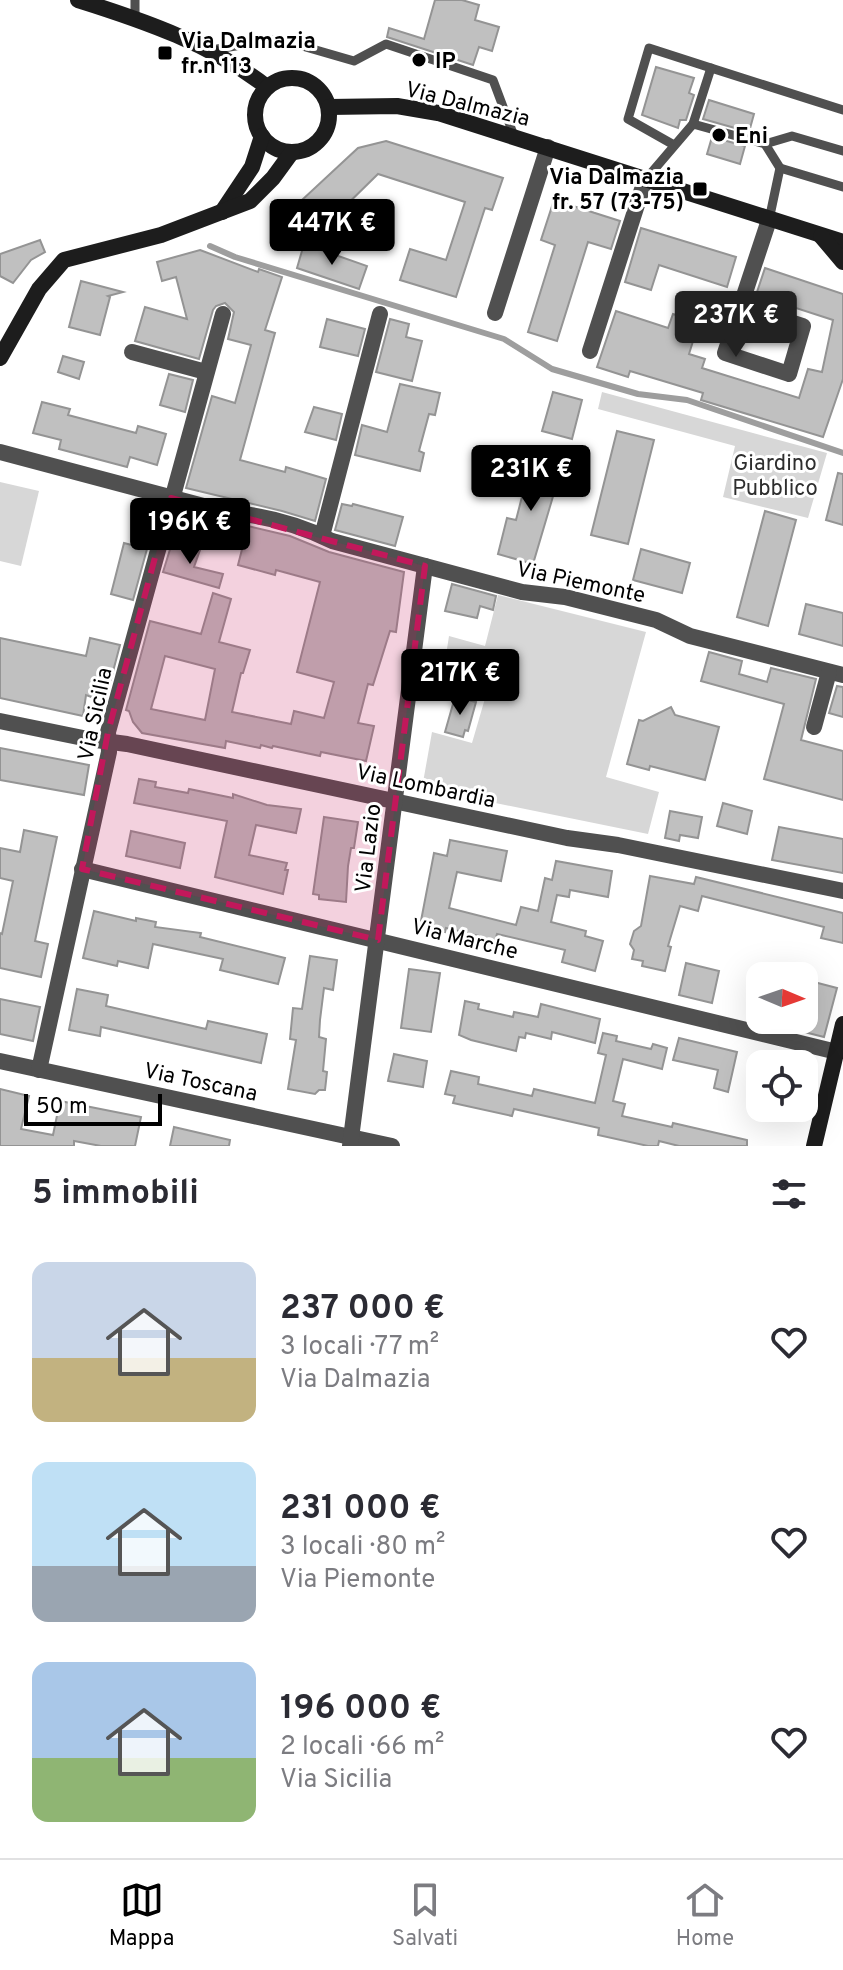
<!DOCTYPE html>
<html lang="it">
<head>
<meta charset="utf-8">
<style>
  :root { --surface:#fff; --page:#f2f2f3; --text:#2b2b33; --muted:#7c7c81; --line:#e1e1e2; --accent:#000 }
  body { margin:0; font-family:Overpass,sans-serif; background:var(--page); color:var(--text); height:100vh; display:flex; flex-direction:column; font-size:30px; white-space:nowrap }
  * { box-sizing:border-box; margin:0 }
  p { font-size:26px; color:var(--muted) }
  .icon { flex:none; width:44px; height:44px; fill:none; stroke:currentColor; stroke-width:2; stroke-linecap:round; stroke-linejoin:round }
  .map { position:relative; height:1146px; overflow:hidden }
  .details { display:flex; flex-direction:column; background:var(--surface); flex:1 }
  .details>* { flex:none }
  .needle { width:52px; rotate:92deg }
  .fabs { position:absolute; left:746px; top:962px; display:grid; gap:16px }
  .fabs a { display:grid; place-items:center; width:72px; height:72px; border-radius:16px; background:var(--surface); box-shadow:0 8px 32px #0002; font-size:40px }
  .scale { position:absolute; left:24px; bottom:20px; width:138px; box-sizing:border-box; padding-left:8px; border:4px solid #000; border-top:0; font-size:22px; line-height:28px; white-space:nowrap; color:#000; -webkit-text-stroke:6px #fff; paint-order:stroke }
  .price { position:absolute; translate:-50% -68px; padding:0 18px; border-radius:8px; background:var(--accent); color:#fff; font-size:26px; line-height:52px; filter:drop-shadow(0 2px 4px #0008) }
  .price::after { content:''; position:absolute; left:50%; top:48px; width:24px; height:18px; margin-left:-12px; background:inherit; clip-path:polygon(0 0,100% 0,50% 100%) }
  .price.active { background:#222; color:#fff }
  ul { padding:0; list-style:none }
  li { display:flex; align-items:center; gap:24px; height:200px; padding:0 32px }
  li span { display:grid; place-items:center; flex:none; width:224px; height:160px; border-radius:16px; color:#555 }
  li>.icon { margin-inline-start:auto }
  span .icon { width:96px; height:96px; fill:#fffc; stroke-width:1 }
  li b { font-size:34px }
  h2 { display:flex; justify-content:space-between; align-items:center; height:96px; padding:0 32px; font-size:34px }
  .dock { display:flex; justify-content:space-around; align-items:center; height:112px; border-top:2px solid var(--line); background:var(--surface); font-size:22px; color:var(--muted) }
  .dock a { display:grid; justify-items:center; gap:4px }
  .dock .active { color:var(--accent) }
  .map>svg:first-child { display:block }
</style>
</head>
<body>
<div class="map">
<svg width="843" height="1146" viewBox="0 0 843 1146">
  <rect width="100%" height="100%" fill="#fff"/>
  <g fill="#d7d7d7">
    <polygon points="602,392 827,453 808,518 723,497 735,446 598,409"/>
    <polygon points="0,482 39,491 21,566 0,561"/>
    <polygon points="498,595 646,632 606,777 659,792 648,834 422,788 432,732 472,743 486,695 442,681 449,636 485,646"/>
  </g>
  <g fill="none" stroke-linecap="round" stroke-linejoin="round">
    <polyline stroke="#9e9e9e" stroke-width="6" points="210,246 235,257 504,339 552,369 638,394 687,400 843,453"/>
  </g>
  <g fill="#c0c0c0" stroke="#949494" stroke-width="2" fill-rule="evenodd">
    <polygon points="435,0 462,0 479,5 475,20 499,27 492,51 479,47 473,65 387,37 389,28 424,39"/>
    <polygon points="656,67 694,78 689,93 694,95 686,120 680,120 678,128 642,115"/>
    <polygon points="709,100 754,114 749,132 703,119"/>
    <polygon points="712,137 745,146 740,164 707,154"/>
    <polygon points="386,141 503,178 492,210 485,208 456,297 400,280 410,249 446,260 465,202 378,174 326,225 303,199 358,148"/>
    <polygon points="554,200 620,221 611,249 588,242 557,341 528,332 555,245 541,240"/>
    <polygon points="641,228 736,257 727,287 659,265 651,290 625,282"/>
    <polygon points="40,240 45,252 31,260 13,283 0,276 0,254"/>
    <polygon points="304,244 367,266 359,289 297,268"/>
    <polygon points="200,250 258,272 259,269 282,277 265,330 275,333 240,460 285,472 286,467 326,479 315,521 282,511 186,488 212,396 235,403 251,345 228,339 234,312 225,303 216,306 213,310 199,359 135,341 145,307 187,319 176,277 162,281 157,262"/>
    <polygon points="765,268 843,294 843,379 823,437 701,400 703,393 630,371 628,377 597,367 616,311 668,328 673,314 699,322 689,354 705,359 702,368 799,398 808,369 822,372 833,320 756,295"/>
    <polygon points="81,281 123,292 108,296 110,297 100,335 69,327"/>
    <polygon points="327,319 365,329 358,356 320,347"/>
    <polygon points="390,319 409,324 406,337 422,341 412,381 376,372"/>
    <polygon points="63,356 84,362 79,379 58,372"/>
    <polygon points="169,374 193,380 185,412 160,405"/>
    <polygon points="400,384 440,393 435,415 429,414 419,451 424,453 420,471 355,455 362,425 387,432"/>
    <polygon points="553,392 582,400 572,439 542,431"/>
    <polygon points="42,402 70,409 68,415 136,433 138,426 166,434 157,465 130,457 127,467 59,449 61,440 33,433"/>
    <polygon points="314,407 342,414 336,440 305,432"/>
    <polygon points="617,431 654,440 628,544 591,535"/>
    <polygon points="532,458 562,466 533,564 498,554 507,518 516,520"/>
    <polygon points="838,473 843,474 843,525 826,520"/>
    <polygon points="342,504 352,506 353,504 403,517 395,546 335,530"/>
    <polygon points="765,511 796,520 768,626 737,617"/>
    <path d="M248,526L290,536L329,552L404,572L396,632L390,631L373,685L368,684L358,723L374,726L366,761L321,752L320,756L273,746L272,748L261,745L260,748L226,741L225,748L142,733L133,722L129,711L126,710L150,621L201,634L213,593L231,599L219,642L250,650L243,673H241L232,712L291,724L294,711L324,718L334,682L297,672L320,582L276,570L275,575L238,565ZM165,656L215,669L205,720L151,709Z"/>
    <polygon points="124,543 147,549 133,600 111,594"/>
    <polygon points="172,543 200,550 194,567 223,574 219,588 163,572"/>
    <polygon points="641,549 690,563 682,593 633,580"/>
    <polygon points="452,584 496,596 493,610 480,606 477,618 445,611"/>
    <polygon points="806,604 843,613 843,646 799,634"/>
    <polygon points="0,638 86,656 90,638 120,645 105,702 86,695 83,716 0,698"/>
    <polygon points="709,652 742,661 739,674 767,682 771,668 816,679 801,740 843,751 843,800 764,779 784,704 701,681"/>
    <polygon points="837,686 843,687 843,717 829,713"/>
    <polygon points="455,697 476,702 468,731 465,730 463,737 445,732"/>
    <polygon points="671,707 675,715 719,727 705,780 650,766 649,770 627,764 639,720 643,721"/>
    <polygon points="0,748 89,765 84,795 0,780"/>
    <polygon points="139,779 156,782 155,787 188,793 189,789 233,798 233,794 267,805 301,809 296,833 256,825 249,855 287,863 285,870 288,870 283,894 215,877 227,821 134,803"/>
    <polygon points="723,803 752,811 747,834 717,826"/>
    <polygon points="670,811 702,817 698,838 680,835 679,841 665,838"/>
    <polygon points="324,817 358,822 354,848 351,848 348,866 346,902 319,899 319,895 313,894"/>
    <polygon points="779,827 843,839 843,873 772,860"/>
    <polygon points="24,830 57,837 35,941 48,944 41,977 0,968 0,933 2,934 13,881 0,878 0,848 20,852"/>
    <polygon points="131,831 185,843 180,868 126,856"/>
    <polygon points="450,840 507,851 501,881 457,872 449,908 516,925 521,907 538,911 545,878 552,880 556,861 612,871 608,897 570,890 569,897 557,895 551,922 586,931 585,936 603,941 595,971 562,962 565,950 497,934 494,944 478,940 479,936 446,928 445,932 420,926 434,853 447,856"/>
    <polygon points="650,876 694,884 696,877 843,913 843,943 821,938 824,927 702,896 698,911 680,906 668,946 671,947 665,971 642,966 643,961 632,959 634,950 630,944 634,931 641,926"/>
    <polygon points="94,911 136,921 136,918 156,922 155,927 201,933 200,937 285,958 278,984 220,970 223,959 153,944 148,968 118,961 117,966 83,958"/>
    <polygon points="310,956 337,960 333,990 324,988 320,1020 319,1037 326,1039 323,1071 327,1072 325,1090 319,1090 315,1094 288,1089 296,1040 290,1039 293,1008 302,1009"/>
    <polygon points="686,963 719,971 712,1003 679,995"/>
    <polygon points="409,969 440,973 431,1032 401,1028"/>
    <polygon points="814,982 837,988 824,1037 804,1032 804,996 810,997"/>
    <polygon points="77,989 108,995 106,1006 206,1029 208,1021 267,1034 261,1063 101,1027 100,1036 69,1030"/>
    <polygon points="0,999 40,1007 33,1041 0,1034"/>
    <polygon points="465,1001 479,1004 478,1009 513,1017 514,1012 538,1017 541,1004 600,1019 595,1043 552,1032 551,1039 526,1033 525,1038 519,1037 516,1051 471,1040 459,1035"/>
    <polygon points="603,1033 617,1036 616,1041 651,1049 653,1044 667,1048 662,1069 623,1059 613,1101 625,1104 622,1116 672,1127 673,1123 747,1140 747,1146 679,1146 659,1141 658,1146 648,1146 598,1135 599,1128 514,1109 512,1116 453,1103 455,1096 445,1094 451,1071 479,1077 478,1084 532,1096 534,1089 595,1103 606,1055 598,1053"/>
    <polygon points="679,1038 737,1052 728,1092 714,1088 718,1070 673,1060"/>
    <polygon points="394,1054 427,1061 423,1087 388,1081"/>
    <polygon points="0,1089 29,1096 21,1129 53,1135 60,1101 141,1117 135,1146 101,1146 74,1141 74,1146 0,1146"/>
    <polygon points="174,1127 230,1140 229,1146 170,1146"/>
  </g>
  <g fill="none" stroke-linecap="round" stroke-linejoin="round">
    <g stroke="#505050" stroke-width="9">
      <polyline points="135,0 135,18"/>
      <polyline points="211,50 278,39 354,61 386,44 493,80 514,136"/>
      <polyline points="693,124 711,68 843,110"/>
      <polyline points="765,144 792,136 843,151"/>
      <polyline points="674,145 628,119 649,48 711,68"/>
      <polyline points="780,168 843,187"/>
      <polyline points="646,179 693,124 765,144 780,168 769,220"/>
    </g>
    <g stroke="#505050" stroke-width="16">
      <polyline points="740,306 803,326 789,374 725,353 769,220"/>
      <polyline points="495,313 548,147"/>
      <polyline points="590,351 645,180"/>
      <polyline points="132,352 206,372"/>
      <path d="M0,452L226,512C261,515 299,524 332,541L522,592L565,597L656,620L690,636L843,675"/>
      <polyline points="322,536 380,314"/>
      <polyline points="0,721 88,739 127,744 567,838 618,845 843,891"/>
      <polyline points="814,727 829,672"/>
      <polyline points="82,869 837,1052"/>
      <polyline points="0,1061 392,1146"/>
      <polyline points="39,1070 109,752 108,732 223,314"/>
      <polyline points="350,1146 425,566"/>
    </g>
    <g stroke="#1d1d1d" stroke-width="16">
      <path d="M78,0C145,21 211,44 267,87"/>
      <circle cx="292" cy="115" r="37"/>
      <polyline points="329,107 397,106 438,113 843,242"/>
      <polyline points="222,212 252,167 262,136"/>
      <polyline points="821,236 843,262"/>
      <polyline points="0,358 39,289 64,260 161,235 250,201 273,178 292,152"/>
      <polyline points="814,1146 843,1024"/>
    </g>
  </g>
  <path fill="#c2185b" fill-opacity="0.2" stroke="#c2185b" stroke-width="6" stroke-dasharray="16 10" stroke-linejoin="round" d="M171,498L425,566L378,940L82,869L108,732Z"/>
  <g fill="#000" stroke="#fff" stroke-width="3">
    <rect x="157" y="45" width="16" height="16" rx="4"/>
    <circle cx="419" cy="60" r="8"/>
    <circle cx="719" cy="135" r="8"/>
    <rect x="692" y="181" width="16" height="16" rx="4"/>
  </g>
  <g text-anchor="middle" stroke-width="6" stroke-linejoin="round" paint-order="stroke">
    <g font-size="22" font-weight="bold" fill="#000" stroke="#fff" text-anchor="start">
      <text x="181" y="48">Via Dalmazia<tspan x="181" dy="25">fr.n 113</tspan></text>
      <text x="435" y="68">IP</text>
      <text x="735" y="143">Eni</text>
      <text x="684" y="184" text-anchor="end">Via Dalmazia<tspan x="684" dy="25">fr. 57 (73-75)</tspan></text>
    </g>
    <g font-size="22" fill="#000" stroke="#fff">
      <text transform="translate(468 103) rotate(14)" y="8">Via Dalmazia</text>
      <text transform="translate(581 581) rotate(12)" y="8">Via Piemonte</text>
      <text transform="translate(94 714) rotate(-78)" y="8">Via Sicilia</text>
      <text transform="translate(426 785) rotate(12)" y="8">Via Lombardia</text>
      <text transform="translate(367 848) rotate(-83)" y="8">Via Lazio</text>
      <text transform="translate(465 938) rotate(14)" y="8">Via Marche</text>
      <text transform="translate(201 1081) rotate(12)" y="8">Via Toscana</text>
    </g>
    <g font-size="22" fill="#2e2e2e" stroke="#fff">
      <text x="775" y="470">Giardino<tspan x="775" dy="25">Pubblico</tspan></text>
    </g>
  </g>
</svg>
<div class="fabs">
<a><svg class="needle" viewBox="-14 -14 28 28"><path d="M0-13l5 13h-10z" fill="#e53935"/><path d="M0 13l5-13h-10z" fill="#7c7c81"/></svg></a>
<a><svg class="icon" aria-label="locate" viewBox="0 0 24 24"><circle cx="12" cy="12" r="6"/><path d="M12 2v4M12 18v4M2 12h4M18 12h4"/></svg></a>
</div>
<div class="scale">50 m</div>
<b class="price" style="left:332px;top:267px">447K €</b>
<b class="price active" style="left:736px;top:359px">237K €</b>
<b class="price" style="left:531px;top:513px">231K €</b>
<b class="price" style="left:190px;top:566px">196K €</b>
<b class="price" style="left:460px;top:717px">217K €</b>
</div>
<section class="details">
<h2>5 immobili<svg class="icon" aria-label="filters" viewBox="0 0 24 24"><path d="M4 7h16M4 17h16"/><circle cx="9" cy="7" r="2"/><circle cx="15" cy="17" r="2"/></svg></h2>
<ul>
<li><span style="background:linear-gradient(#c9d6e8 60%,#c2b280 0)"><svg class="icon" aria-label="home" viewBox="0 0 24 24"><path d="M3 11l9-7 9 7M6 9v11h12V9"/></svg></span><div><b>237 000 €</b><p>3 locali · 77 m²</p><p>Via Dalmazia</p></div><svg class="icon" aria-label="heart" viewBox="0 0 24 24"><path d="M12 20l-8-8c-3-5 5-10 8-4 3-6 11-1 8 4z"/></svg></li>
<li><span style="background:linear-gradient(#bfe0f5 65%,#9aa5b1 0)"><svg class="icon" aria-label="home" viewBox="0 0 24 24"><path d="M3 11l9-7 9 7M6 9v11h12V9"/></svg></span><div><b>231 000 €</b><p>3 locali · 80 m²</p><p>Via Piemonte</p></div><svg class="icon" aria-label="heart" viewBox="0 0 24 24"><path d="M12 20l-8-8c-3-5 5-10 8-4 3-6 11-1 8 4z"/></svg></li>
<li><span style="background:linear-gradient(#a9c7e8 60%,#8fb573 0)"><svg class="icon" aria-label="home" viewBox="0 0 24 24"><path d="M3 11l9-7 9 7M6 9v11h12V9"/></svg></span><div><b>196 000 €</b><p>2 locali · 66 m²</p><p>Via Sicilia</p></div><svg class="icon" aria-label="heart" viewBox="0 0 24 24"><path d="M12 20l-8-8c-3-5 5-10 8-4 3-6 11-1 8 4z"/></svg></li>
</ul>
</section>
<nav class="dock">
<a class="active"><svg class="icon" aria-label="map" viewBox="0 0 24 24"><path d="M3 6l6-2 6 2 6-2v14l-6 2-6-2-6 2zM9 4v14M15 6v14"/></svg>Mappa</a>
<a><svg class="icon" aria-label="saved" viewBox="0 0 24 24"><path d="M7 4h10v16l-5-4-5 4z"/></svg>Salvati</a>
<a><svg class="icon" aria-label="home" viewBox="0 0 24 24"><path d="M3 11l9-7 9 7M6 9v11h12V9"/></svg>Home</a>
</nav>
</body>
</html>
